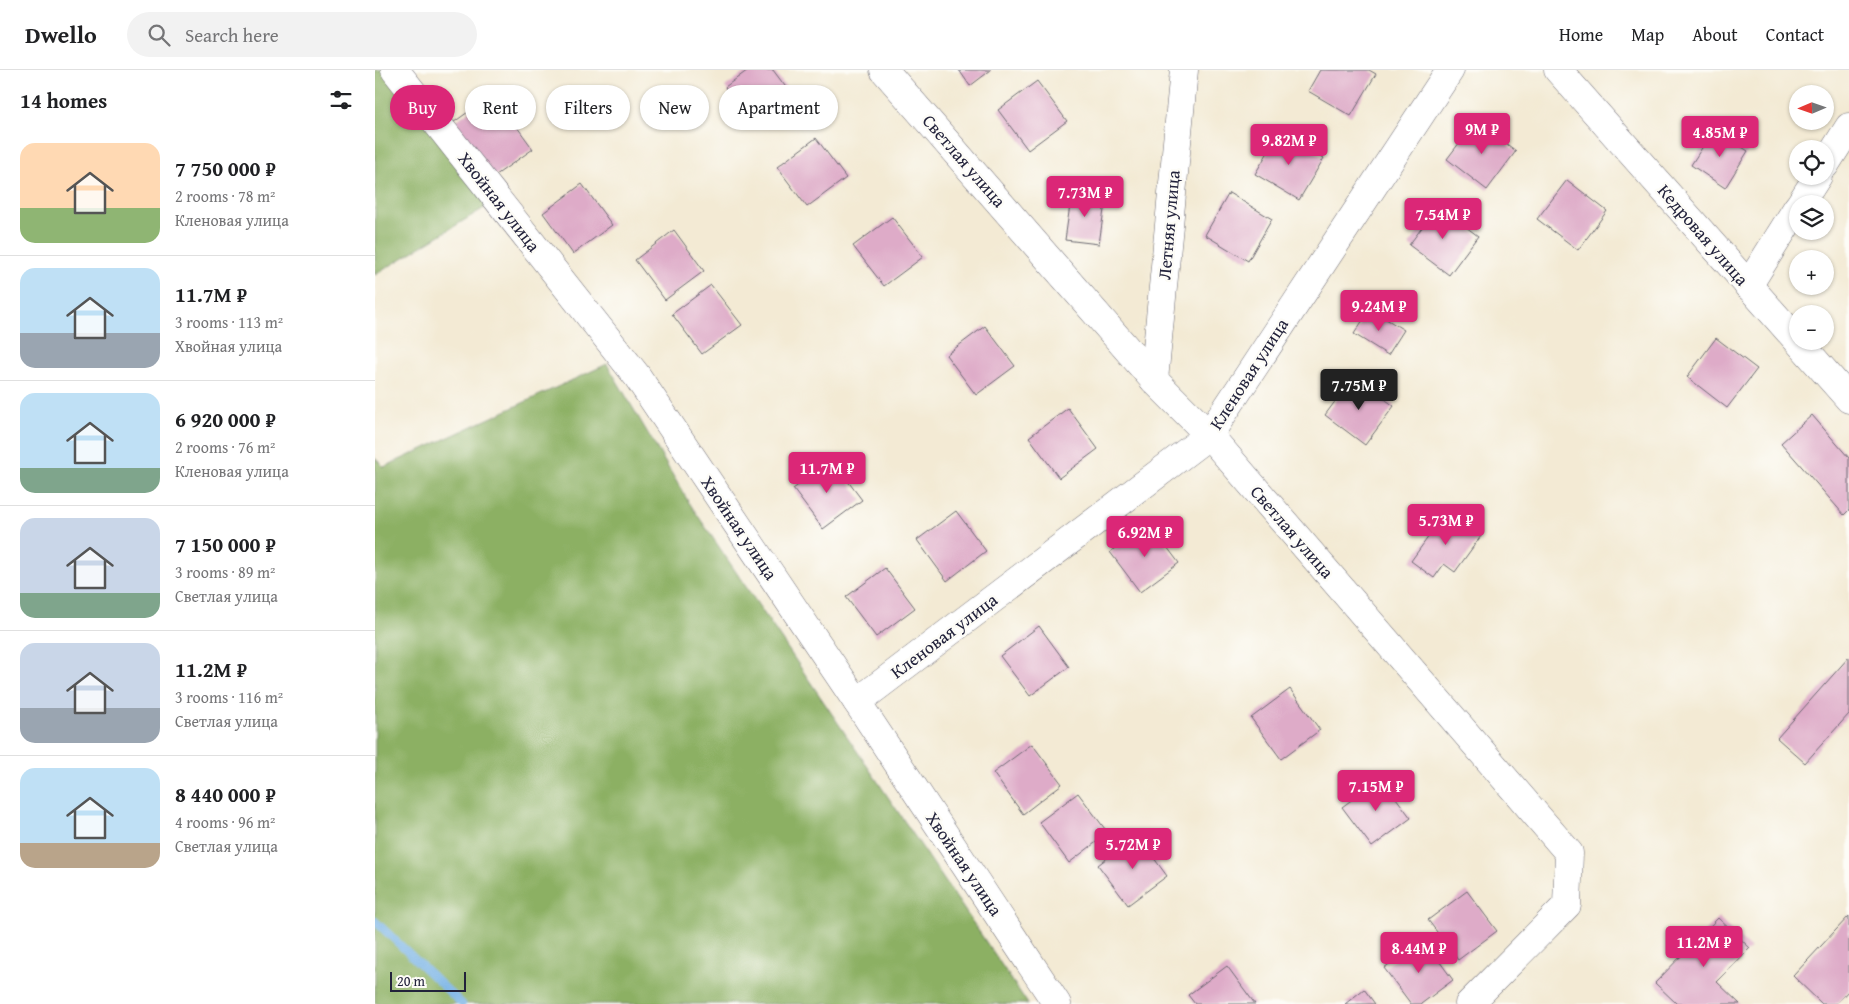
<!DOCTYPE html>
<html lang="en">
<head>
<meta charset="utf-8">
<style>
  :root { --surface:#fff; --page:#f2f2f2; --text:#202124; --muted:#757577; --line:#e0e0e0; --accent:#db2777 }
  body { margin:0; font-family:"Gentium Book Plus",serif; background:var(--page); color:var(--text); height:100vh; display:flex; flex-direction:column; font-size:19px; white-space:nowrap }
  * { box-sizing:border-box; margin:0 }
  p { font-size:16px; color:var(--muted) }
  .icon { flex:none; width:28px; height:28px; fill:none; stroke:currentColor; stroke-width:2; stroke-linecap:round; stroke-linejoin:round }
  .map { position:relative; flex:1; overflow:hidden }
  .details { display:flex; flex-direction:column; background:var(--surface); width:375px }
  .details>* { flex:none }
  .top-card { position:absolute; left:15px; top:15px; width:475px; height:45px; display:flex; gap:10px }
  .needle { width:32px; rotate:268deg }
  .controls { position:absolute; left:1414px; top:15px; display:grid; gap:10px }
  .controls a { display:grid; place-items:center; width:45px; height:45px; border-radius:50%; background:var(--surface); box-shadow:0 1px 4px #0004; font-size:25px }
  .scale { position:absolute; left:15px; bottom:12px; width:76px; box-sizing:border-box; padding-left:5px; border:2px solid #22223b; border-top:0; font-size:14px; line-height:18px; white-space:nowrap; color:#22223b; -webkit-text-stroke:4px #fdfcf7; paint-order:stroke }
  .price { position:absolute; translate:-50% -42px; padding:0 11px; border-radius:5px; background:var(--accent); color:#fff; font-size:16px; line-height:32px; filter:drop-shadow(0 1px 2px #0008) }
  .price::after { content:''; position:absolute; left:50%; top:30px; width:15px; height:11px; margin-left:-8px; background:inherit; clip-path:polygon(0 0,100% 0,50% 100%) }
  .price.current { background:#222; color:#fff }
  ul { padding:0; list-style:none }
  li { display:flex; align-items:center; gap:15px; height:125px; padding:0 20px }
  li+li { border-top:1px solid var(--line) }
  li span { display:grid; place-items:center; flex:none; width:140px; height:100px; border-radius:15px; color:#555 }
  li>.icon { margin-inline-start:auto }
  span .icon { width:60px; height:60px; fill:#fffc; stroke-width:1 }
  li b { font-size:21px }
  h2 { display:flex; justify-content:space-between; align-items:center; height:60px; padding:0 20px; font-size:21px }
  .pill { padding:0 18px; border-radius:22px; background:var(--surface); box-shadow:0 1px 4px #0004; font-size:18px; line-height:45px }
  .pill.current { background:var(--accent); color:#fff }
  header { display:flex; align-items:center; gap:30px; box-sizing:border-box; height:70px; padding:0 25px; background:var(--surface); border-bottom:1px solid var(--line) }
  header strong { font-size:24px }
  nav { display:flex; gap:28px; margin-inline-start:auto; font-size:18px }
  .search { width:350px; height:45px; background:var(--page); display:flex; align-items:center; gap:12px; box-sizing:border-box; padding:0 18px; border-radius:28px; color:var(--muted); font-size:19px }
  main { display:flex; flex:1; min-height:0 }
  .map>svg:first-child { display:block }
</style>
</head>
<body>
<header>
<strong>Dwello</strong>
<div class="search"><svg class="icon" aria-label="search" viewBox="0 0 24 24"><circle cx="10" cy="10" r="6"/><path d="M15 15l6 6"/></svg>Search here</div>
<nav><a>Home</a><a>Map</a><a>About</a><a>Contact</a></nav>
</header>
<main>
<section class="details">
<h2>14 homes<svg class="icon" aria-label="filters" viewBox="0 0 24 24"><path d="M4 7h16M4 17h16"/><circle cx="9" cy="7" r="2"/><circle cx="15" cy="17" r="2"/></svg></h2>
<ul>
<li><span style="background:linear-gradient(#ffd9b3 65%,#8fb573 0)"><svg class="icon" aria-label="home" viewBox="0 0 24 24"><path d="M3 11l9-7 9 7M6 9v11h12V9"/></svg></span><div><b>7 750 000 ₽</b><p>2 rooms · 78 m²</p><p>Кленовая улица</p></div></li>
<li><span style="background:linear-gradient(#bfe0f5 65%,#9aa5b1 0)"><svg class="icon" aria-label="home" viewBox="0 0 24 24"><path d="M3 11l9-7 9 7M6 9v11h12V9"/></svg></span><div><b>11.7M ₽</b><p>3 rooms · 113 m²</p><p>Хвойная улица</p></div></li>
<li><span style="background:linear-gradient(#bfe0f5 75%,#7fa58c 0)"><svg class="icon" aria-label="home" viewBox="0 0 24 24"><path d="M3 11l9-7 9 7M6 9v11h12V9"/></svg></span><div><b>6 920 000 ₽</b><p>2 rooms · 76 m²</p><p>Кленовая улица</p></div></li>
<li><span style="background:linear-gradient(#c9d6e8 75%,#7fa58c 0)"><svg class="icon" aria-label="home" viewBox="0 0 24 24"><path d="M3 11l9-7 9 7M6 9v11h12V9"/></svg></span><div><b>7 150 000 ₽</b><p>3 rooms · 89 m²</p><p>Светлая улица</p></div></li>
<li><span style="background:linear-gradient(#c9d6e8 65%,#9aa5b1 0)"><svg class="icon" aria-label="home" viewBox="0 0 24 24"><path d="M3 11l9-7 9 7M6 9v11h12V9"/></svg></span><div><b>11.2M ₽</b><p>3 rooms · 116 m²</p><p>Светлая улица</p></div></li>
<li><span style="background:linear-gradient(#bfe0f5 75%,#b9a48a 0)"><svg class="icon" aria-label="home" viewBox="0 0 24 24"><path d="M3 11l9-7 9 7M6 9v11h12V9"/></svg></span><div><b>8 440 000 ₽</b><p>4 rooms · 96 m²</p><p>Светлая улица</p></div></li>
</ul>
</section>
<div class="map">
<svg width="1474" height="934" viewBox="0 0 1474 934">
  <rect width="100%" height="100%" fill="#fdfcf7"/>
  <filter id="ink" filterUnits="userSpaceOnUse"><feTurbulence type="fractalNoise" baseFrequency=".02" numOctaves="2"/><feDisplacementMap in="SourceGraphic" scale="10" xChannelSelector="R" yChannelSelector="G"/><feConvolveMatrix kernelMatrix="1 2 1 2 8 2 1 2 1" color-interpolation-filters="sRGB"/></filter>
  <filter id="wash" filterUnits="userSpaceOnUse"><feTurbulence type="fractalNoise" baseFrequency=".0096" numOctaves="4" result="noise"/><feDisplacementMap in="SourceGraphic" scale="20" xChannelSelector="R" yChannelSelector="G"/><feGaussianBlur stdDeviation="1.12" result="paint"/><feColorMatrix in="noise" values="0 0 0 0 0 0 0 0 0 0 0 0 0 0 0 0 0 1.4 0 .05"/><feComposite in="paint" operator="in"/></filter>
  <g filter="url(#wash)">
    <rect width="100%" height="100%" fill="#f3ead4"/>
    <g fill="#8cb064" stroke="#576950">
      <polygon points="0,0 10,0 119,132 0,205"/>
      <polygon points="232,294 313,431 653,934 0,934 0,388 9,397"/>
    </g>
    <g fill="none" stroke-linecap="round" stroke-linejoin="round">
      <polyline stroke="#73b0e5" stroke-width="8" points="0,851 87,934"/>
    </g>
    <g id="blocks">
      <g fill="#deabc8">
        <polygon points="373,0 398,0 419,28 380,58 350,17"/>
        <polygon points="584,0 616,0 595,16"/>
        <polygon points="945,0 994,0 1001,4 976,46 933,21"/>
        <polygon points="662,11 692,51 653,80 623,40"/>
        <polygon points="118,24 158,79 114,110 75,55"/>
        <polygon points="1101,51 1141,81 1112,120 1072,89"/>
        <polygon points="1339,59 1373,81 1350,118 1316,95"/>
        <polygon points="905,62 949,88 924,130 880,104"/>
        <polygon points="441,68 471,108 432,137 402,97"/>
        <polygon points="1192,110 1232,141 1203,180 1162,149"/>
        <polygon points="207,114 237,155 198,184 168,143"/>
        <polygon points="697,121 731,126 724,174 690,170"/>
        <polygon points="854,123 897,149 873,191 830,165"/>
        <polygon points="1063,136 1103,166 1074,205 1034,175"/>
        <polygon points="517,147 548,187 509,216 478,176"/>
        <polygon points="299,160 329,201 290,230 260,190"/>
        <polygon points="336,215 367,255 327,284 297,244"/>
        <polygon points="995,239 1029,260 1013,285 979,264"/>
        <polygon points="610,256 640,296 601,325 571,285"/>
        <polygon points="1341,268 1382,299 1352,338 1312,307"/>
        <polygon points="979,306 1019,336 990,375 950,345"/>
        <polygon points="693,338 723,379 684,408 654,367"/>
        <polygon points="1437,345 1474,388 1474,440 1469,445 1406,373"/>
        <polygon points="457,390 487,430 448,459 418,419"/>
        <polygon points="581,441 611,481 572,511 542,470"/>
        <polygon points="1072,441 1106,466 1080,502 1069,494 1059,508 1036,491"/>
        <polygon points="774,453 804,493 765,522 735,482"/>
        <polygon points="510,498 540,538 501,567 471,527"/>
        <polygon points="664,556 694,597 655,626 625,586"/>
        <polygon points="1474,587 1474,644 1430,693 1402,668"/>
        <polygon points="915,619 945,660 906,689 876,648"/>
        <polygon points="657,674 687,714 648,744 618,703"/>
        <polygon points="1006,708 1036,748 997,777 967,737"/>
        <polygon points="703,723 733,763 694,793 664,752"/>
        <polygon points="762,765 792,806 753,835 723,795"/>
        <polygon points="1092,821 1122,861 1083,890 1053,850"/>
        <polygon points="1474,846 1474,920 1461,934 1447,934 1418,906"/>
        <polygon points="1343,848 1375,878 1342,912 1365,934 1302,934 1280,913"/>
        <polygon points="1048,869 1078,910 1046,934 1036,934 1009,898"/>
        <polygon points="852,896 880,934 820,934 813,925"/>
        <polygon points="989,919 1000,934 970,934"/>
      </g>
    </g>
  </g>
  <g filter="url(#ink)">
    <use href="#blocks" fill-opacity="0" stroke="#6b6871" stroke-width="1"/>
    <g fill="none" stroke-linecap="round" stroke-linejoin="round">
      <defs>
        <g id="minor">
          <polyline points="20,0 262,306 482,632 682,934"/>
          <polyline points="509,0 779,310 834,365 1194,783 1192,835 1094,934"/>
          <polyline points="1183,0 1474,329"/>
          <polyline points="1450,95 1474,57"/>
          <polyline points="1425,134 1443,106"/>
          <polyline points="1373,216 1422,138"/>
          <polyline points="779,310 809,0"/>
          <polyline points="482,632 834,365 1075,0"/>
        </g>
      </defs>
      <use href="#minor" stroke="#6b6871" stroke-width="29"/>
      <use href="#minor" stroke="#fff" stroke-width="28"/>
    </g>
  </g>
  <g text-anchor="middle" stroke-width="5" stroke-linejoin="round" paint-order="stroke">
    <g font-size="18" fill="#22223b" stroke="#fdfcf7">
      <text transform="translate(589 91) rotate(49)" y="6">Светлая улица</text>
      <text transform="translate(124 132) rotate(52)" y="6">Хвойная улица</text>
      <text transform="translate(794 155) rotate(-85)" y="6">Летняя улица</text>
      <text transform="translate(1328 165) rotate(49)" y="6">Кедровая улица</text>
      <text transform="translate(874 304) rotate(-57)" y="6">Кленовая улица</text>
      <text transform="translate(364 458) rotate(56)" y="6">Хвойная улица</text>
      <text transform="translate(917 462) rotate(49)" y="6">Светлая улица</text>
      <text transform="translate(569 566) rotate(-37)" y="6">Кленовая улица</text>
      <text transform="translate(589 794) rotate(56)" y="6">Хвойная улица</text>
    </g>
  </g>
</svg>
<div class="controls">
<a><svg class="needle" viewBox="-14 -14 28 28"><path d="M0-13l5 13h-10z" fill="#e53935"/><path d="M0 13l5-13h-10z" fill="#757577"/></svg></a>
<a><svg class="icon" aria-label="locate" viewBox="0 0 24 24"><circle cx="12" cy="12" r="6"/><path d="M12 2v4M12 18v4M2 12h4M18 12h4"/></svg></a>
<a><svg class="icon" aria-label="layers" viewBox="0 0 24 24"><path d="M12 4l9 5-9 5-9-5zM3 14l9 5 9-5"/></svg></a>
<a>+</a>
<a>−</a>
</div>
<div class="scale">20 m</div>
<b class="price" style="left:1107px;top:85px">9M ₽</b>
<b class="price" style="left:1345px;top:88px">4.85M ₽</b>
<b class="price" style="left:914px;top:96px">9.82M ₽</b>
<b class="price" style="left:710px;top:148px">7.73M ₽</b>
<b class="price" style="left:1068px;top:170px">7.54M ₽</b>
<b class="price" style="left:1004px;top:262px">9.24M ₽</b>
<b class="price current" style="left:984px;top:341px">7.75M ₽</b>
<b class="price" style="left:452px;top:424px">11.7M ₽</b>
<b class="price" style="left:1071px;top:476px">5.73M ₽</b>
<b class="price" style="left:770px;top:488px">6.92M ₽</b>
<b class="price" style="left:1001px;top:742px">7.15M ₽</b>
<b class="price" style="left:758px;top:800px">5.72M ₽</b>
<b class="price" style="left:1329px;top:898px">11.2M ₽</b>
<b class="price" style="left:1044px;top:904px">8.44M ₽</b>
<div class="top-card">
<a class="pill current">Buy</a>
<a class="pill">Rent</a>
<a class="pill">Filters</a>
<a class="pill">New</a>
<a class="pill">Apartment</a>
</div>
</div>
</main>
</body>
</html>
